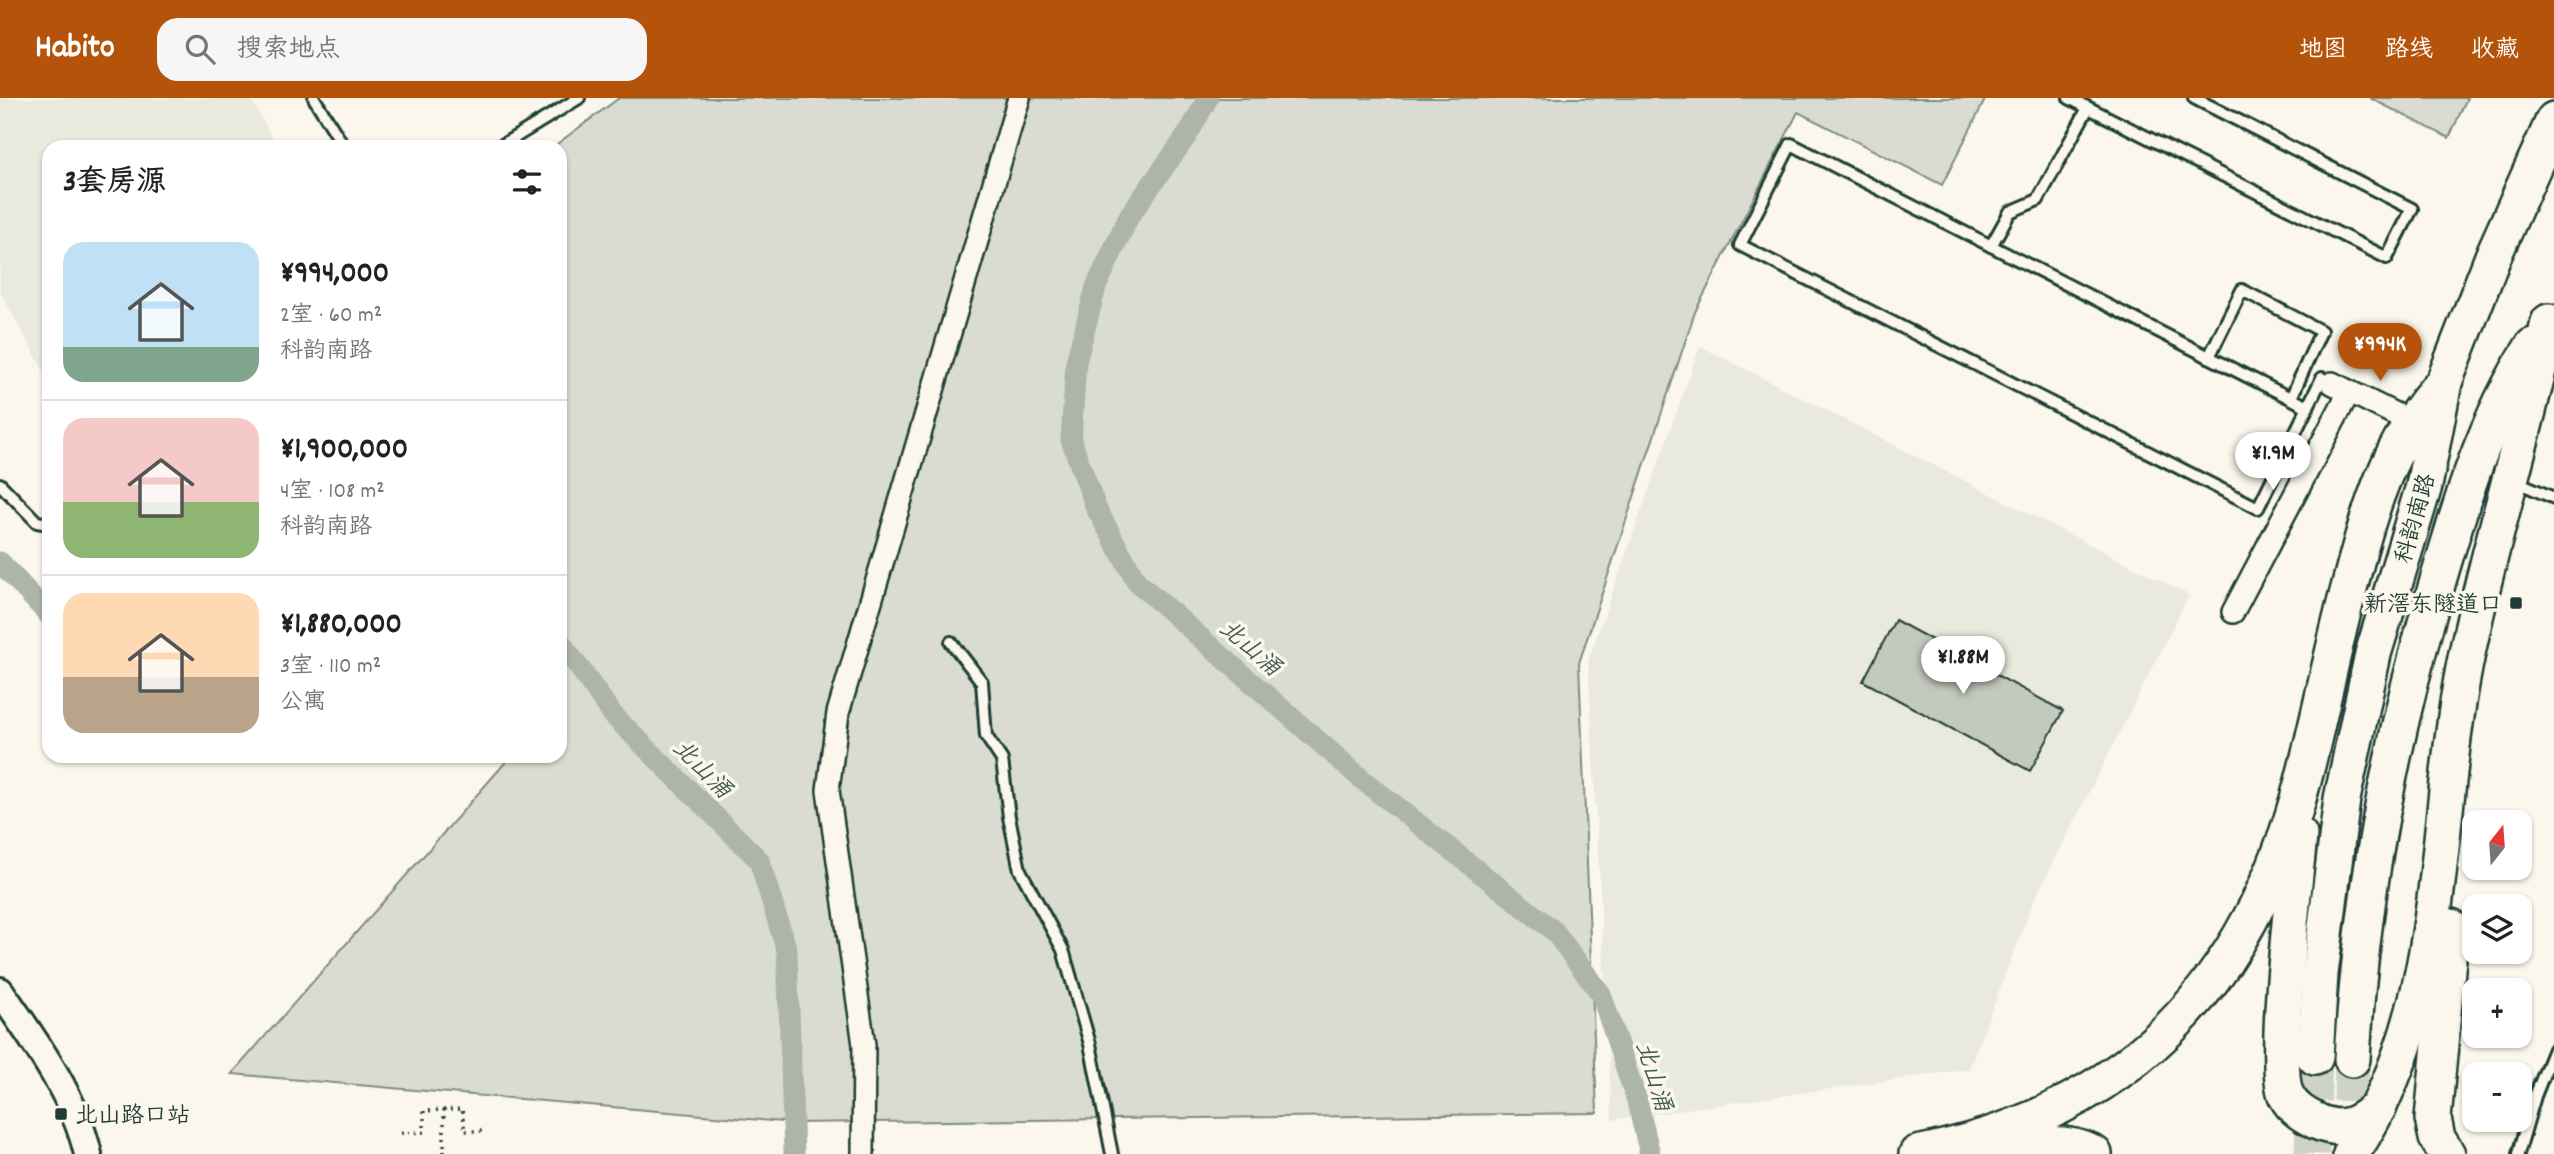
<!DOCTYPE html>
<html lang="zh">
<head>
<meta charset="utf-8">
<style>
  :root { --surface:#fff; --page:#f6f6f6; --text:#222; --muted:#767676; --line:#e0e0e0; --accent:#b45309 }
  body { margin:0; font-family:Dekko,"LXGW WenKai TC",sans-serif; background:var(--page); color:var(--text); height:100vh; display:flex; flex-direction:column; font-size:26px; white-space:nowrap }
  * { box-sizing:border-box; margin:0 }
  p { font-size:23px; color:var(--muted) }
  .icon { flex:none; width:38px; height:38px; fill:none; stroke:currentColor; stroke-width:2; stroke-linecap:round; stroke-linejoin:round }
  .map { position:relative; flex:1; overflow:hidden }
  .details { position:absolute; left:42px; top:42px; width:525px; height:623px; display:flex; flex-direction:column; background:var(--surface); border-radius:21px; box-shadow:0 2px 5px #0004 }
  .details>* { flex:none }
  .needle { width:46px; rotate:17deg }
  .controls { position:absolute; left:2462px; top:712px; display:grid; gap:14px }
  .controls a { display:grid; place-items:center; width:70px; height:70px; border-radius:14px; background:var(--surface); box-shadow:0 2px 5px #0004; font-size:35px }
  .price { position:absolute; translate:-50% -60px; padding:0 16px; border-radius:24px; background:#fff; color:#222; font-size:23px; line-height:46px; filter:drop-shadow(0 2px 4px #0008) }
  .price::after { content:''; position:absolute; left:50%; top:42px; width:21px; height:16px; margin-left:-10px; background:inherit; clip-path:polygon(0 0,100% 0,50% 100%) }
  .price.active { background:var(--accent); color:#fff }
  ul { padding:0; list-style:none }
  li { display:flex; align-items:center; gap:21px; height:175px; padding:0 21px }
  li+li { border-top:2px solid var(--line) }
  li span { display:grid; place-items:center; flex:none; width:196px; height:140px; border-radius:21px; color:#555 }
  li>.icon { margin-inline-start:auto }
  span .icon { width:84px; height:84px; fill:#fffc; stroke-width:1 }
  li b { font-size:30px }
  h2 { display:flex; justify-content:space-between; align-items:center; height:84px; padding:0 21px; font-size:30px }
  header { display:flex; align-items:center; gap:42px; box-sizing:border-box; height:98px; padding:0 35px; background:var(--accent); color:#fff }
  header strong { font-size:33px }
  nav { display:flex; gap:38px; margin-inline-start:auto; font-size:24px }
  .search { width:490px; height:63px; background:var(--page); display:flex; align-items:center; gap:18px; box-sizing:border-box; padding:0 24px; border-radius:21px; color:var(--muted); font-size:26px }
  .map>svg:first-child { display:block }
</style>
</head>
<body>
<header>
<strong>Habito</strong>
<div class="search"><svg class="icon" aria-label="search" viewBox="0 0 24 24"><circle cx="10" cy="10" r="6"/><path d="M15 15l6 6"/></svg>搜索地点</div>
<nav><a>地图</a><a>路线</a><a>收藏</a></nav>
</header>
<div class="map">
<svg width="2554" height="1056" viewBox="0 0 2554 1056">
  <rect width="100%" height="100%" fill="#fbf7ec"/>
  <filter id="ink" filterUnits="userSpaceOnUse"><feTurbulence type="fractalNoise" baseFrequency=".0143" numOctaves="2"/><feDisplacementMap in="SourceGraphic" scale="14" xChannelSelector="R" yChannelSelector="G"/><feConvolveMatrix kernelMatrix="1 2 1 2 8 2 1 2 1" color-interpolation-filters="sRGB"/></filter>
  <g filter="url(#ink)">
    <g fill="#eae9de">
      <polygon points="0,0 250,0 278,49 49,49 49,282 0,194"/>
      <polygon points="1700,248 2189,497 2032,807 1969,971 1612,1022 1588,563"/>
    </g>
    <g fill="#dbdcd1" stroke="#7d8c82" stroke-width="2">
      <polygon points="619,0 1986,0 1942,87 1798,14 1695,214 1579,565 1597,1015 794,1025 232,976 511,658 560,658 560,49 553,49"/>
      <polygon points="2370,0 2467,0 2449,40"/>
    </g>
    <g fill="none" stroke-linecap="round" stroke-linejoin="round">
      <g stroke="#adb4aa" stroke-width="21">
        <polyline points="1208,0 1188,36 1129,118 1096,189 1076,264 1071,342 1096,410 1137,484 1364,683 1554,833 1601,896 1637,1003 1650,1056"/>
        <polyline points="0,464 49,517"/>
        <polyline points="560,543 613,617 759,762 787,853 794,1056"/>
      </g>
    </g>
    <polygon fill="#c4c9be" stroke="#1f3d34" stroke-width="2" points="1895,522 2063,613 2030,673 1863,583"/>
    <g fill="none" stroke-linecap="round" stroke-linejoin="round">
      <g stroke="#cfd2c7" stroke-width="35" stroke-dasharray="35 18" stroke-linecap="butt">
        <polyline points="2312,1056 2315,959"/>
        <polyline points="2350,1056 2352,961"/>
      </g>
      <defs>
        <g id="service">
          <polyline points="314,0 344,49"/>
          <polyline points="2069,0 2387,160 2412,111 2194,0"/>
          <polyline points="499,49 579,0"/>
          <polyline points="1991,148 2010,114 2038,102 2088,10"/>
          <polyline points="2209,259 1791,46 1740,147 2258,410 2322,280"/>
          <polyline points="2291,300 2321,233 2242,192 2209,259 2308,309"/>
          <polyline points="2515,383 2554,400"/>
          <polyline points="0,386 37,424 49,426"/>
          <polyline points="951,544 982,584 986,638 1002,662 1009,719 1020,772 1063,852 1090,946 1112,1056"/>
          <polyline points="2518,1056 2535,998 2554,951"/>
        </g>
        <g id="minor">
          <polyline points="2332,285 2409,323"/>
          <polyline points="2233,514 2349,294"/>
          <polyline points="863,1056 864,947 828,692 838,615 1019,0"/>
        </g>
        <path id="tertiary" d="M0,893C34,942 75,998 88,1056"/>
        <g id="trunk">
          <path d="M2299,737C2295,782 2272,966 2286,997C2293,1011 2304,1017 2318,1024C2344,1035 2358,1026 2379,1009"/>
          <polyline points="2315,959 2320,876 2342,701 2373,556 2424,388 2444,284 2494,156 2554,22"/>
          <path d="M2352,961C2361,802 2390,646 2435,493C2460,407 2484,324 2533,248"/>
          <path d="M1917,1056C2128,1014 2249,889 2303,683C2319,622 2331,559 2347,498C2367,421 2387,342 2444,284"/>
          <path d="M1990,1056C2026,1050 2059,1038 2094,1056"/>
          <path d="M2351,1056C2450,909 2432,731 2465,565C2488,450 2525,339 2549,224"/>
          <polyline points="2447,1056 2437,1040 2433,1021 2451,829"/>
        </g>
      </defs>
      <use href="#service" stroke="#1f3d34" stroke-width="16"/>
      <use href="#minor" stroke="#1f3d34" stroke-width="26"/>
      <use href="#tertiary" stroke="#1f3d34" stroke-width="32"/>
      <use href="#trunk" stroke="#1f3d34" stroke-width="40"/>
      <g stroke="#1f3d34" stroke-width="3.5" stroke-dasharray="2 5" stroke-linecap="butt">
        <polyline points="444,1011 444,1056"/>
        <polyline points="401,1035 424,1034 424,1013 462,1011 465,1033 483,1033"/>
      </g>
      <use href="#service" stroke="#fbf7ec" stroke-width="10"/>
      <use href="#minor" stroke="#fbf7ec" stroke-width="21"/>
      <use href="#tertiary" stroke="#fbf7ec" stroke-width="26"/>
      <use href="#trunk" stroke="#fbf7ec" stroke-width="35"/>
    </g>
  </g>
  <g fill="#1f3d34" stroke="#fbf7ec" stroke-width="2.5">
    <rect x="2509" y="498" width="14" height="14" rx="3.5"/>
    <rect x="54" y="1009" width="14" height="14" rx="3.5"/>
  </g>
  <g text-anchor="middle" stroke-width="7" stroke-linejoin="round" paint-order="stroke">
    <g font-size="23" fill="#1f3d34" stroke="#fbf7ec">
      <text transform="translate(2414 420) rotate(-74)" y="8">科韵南路</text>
    </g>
    <g font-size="23" fill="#1f3d34" stroke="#fbf7ec" text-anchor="end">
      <text x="2502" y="513">新滘东隧道口</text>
      <text x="75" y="1024" text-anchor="start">北山路口站</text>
    </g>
    <g font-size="24" font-style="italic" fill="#425b52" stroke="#fbf7ec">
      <text transform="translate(1251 549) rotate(41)" y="8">北山涌</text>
      <text transform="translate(703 670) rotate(45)" y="8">北山涌</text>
      <text transform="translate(1655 978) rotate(73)" y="8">北山涌</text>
    </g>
  </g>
</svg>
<div class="controls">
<a><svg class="needle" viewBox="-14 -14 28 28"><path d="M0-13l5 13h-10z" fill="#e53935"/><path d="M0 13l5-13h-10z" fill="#767676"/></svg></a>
<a><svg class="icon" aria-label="layers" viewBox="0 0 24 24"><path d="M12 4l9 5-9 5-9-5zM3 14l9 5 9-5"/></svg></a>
<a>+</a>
<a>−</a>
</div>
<b class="price active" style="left:2380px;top:285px">¥994K</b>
<b class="price" style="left:2273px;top:394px">¥1.9M</b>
<b class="price" style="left:1963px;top:598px">¥1.88M</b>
<section class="details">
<h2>3套房源<svg class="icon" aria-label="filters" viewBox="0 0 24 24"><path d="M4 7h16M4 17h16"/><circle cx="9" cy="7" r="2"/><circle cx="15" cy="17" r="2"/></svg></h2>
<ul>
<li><span style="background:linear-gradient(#bfe0f5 75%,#7fa58c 0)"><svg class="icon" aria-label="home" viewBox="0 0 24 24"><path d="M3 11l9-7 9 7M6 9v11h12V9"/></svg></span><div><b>¥994,000</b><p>2室 · 60 m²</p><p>科韵南路</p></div></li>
<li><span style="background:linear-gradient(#f6c9c9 60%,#8fb573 0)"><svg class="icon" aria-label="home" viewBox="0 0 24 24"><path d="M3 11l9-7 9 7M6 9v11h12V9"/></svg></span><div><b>¥1,900,000</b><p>4室 · 108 m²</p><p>科韵南路</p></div></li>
<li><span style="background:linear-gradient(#ffd9b3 60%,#b9a48a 0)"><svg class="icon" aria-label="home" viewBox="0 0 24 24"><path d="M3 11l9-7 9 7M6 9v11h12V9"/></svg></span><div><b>¥1,880,000</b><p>3室 · 110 m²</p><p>公寓</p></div></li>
</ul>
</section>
</div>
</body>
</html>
